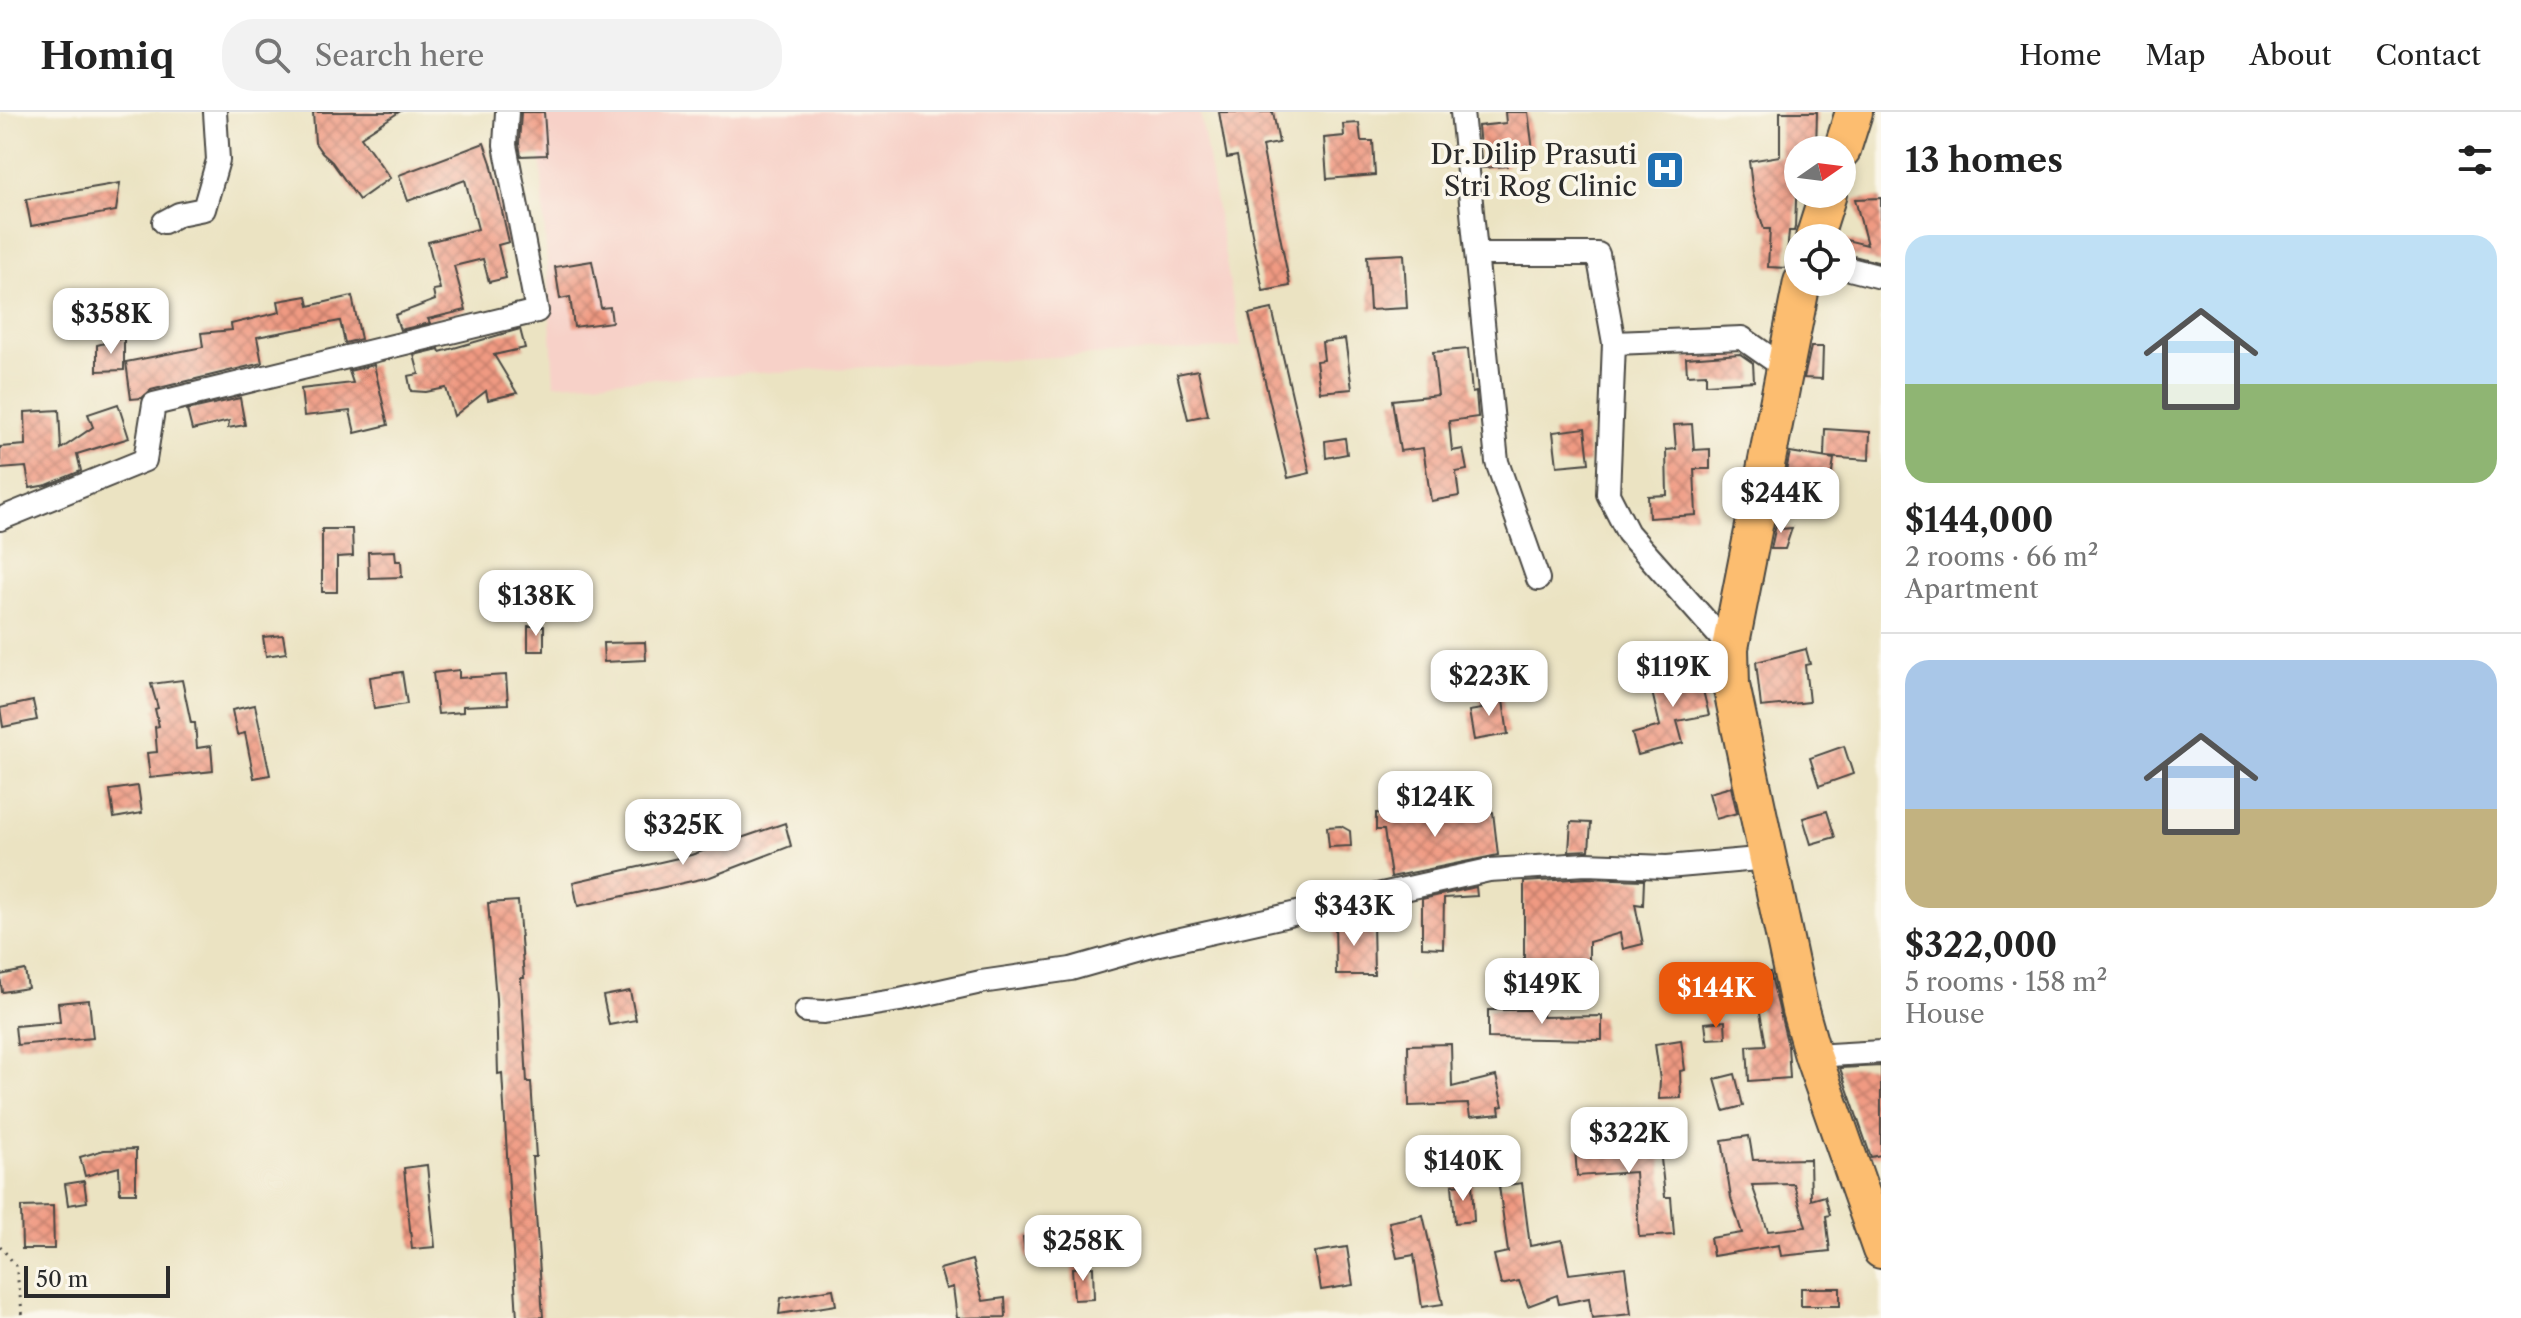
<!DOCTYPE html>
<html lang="en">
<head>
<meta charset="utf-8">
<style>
  :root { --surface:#fff; --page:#f2f2f2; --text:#222; --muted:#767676; --line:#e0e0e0; --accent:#ea580c }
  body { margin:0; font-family:"Libre Caslon Text",serif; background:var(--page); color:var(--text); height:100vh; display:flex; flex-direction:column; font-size:30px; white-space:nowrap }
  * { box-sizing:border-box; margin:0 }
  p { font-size:26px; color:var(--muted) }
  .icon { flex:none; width:44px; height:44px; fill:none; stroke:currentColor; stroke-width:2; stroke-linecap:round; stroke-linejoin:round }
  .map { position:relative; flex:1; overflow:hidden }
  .sheet { display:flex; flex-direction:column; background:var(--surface); width:640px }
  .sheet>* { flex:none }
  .needle { width:52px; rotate:76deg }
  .fabs { position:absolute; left:1784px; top:24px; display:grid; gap:16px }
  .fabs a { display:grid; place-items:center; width:72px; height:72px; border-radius:50%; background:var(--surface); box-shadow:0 4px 12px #0003; font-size:40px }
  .scale { position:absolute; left:24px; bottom:20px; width:146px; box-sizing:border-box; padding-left:8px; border:4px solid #2b2b2b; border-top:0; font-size:22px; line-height:28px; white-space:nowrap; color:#2b2b2b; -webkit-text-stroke:6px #fbf7ec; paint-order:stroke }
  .price { position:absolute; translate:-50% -68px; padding:0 18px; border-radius:16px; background:#fff; color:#222; font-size:26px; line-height:52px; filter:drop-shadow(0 2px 4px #0008) }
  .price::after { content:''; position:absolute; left:50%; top:48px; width:24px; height:18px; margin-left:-12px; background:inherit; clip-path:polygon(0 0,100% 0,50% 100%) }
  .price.current { background:var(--accent); color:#fff }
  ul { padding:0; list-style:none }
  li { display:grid; align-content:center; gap:16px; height:424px; padding:0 24px }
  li+li { border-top:2px solid var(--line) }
  li span { display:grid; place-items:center; height:248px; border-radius:24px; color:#555 }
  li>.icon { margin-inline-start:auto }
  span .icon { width:144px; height:144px; fill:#fffc; stroke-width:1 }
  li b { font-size:34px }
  h2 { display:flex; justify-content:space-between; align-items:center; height:96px; padding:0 24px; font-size:34px }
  header { display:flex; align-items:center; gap:48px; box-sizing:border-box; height:112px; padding:0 40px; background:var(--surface); border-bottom:2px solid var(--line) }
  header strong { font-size:38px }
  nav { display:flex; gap:44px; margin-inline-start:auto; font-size:28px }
  .search { width:560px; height:72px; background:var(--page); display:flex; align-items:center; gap:20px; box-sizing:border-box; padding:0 28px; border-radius:32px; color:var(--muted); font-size:30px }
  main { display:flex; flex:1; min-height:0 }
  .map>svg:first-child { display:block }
</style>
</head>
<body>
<header>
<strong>Homiq</strong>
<div class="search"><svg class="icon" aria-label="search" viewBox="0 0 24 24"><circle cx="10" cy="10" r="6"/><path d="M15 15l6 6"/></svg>Search here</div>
<nav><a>Home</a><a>Map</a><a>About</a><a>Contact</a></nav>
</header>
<main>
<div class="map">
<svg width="1881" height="1206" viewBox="0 0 1881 1206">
  <defs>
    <pattern id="building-cross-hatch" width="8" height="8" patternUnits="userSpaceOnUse" patternTransform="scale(2)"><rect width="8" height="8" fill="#f09a82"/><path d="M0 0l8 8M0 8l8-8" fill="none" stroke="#c37e6b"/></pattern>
  </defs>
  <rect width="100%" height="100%" fill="#fbf7ec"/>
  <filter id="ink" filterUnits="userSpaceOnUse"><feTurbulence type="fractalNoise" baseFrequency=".0125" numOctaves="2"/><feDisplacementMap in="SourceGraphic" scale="16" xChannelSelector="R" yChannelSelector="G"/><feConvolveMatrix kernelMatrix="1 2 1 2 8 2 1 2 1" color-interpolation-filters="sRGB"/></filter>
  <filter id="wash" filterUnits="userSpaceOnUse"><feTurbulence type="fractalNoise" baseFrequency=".006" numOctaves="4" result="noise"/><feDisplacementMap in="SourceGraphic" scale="32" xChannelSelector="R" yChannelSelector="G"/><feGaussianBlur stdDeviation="1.8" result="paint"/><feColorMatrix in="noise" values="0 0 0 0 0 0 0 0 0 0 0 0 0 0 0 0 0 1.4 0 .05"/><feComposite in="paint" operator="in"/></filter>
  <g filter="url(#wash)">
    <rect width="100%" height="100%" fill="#ebe3c2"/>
    <polygon fill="#f7d1c8" points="538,0 1200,0 1241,235 554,272"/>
    <g id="blocks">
      <g fill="url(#building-cross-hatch)" fill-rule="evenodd">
        <polygon points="313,0 399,0 361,25 390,66 359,88 332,50 322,41 315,31"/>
        <polygon points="521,0 544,0 547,43 521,44 519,32"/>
        <polygon points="1219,0 1273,0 1279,31 1262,34 1290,174 1263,179 1237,44 1227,46"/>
        <polygon points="1505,0 1528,0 1534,46 1507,49 1507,54 1482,56 1478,14 1506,11"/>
        <polygon points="1780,0 1817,0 1816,38 1798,38 1795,115 1794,119 1789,119 1786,156 1768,155 1770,117 1764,117 1753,82 1749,49 1780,44"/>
        <polygon points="1359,11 1361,29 1373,29 1375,63 1327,67 1324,26 1344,24 1343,12"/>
        <polygon points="484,31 491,51 509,130 498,133 506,166 489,170 483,147 454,154 466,198 428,207 430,211 400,218 395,203 435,188 433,178 440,177 428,130 478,117 465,68 408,89 399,63"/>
        <polygon points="120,71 116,99 31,114 26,87"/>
        <polygon points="1881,86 1881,151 1842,141 1842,127 1867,133 1855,87"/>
        <polygon points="1404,142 1407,196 1370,198 1367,144"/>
        <polygon points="592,149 601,196 610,195 612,210 574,215 570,185 560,187 555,155"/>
        <polygon points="307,184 309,194 352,184 361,227 345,231 340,209 257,225 262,251 151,278 142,286 131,287 126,250 203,235 201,221 232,218 231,212 280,200 278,189"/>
        <polygon points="1272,197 1310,361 1288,366 1249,202"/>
        <polygon points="520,217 525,236 494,243 517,281 488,288 486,279 454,304 446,276 426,280 411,279 408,264 419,262 414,243 439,237 440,240"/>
        <polygon points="124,226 124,258 97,259 97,233"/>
        <polygon points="1345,227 1352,277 1320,280 1316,249 1324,248 1322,230"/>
        <polygon points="1811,235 1823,235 1822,267 1804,266"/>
        <polygon points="1468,237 1472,281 1476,280 1478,305 1449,309 1452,339 1463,337 1467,358 1456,360 1459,384 1431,389 1423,336 1400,339 1392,288 1438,283 1433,240"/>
        <polygon points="1740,242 1753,251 1754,269 1706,272 1706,262 1687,263 1686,246"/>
        <polygon points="374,253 388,313 355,321 350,299 304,304 301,277 353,271 349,259"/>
        <polygon points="1198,258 1208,303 1188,307 1177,262"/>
        <polygon points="240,286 245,313 228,316 229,309 192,318 187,298"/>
        <polygon points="118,292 129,326 77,342 81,359 47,373 30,376 26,355 0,357 0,335 26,333 25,300 59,298 61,337 93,315 88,302"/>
        <polygon points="1692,312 1694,338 1710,337 1710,357 1694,357 1696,403 1649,406 1648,384 1667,383 1666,338 1676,337 1674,313"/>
        <polygon points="1585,316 1589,351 1557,354 1553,320"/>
        <polygon points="1825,317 1870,320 1869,348 1824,345"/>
        <polygon points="1345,326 1347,342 1326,346 1325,329"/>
        <polygon points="1790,340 1834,347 1831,367 1786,359"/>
        <polygon points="1778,403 1784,403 1782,417 1792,416 1785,437 1771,437"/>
        <polygon points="322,417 352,417 353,444 337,445 337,480 322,480"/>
        <polygon points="395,439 396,449 401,449 402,465 369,466 368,440"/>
        <rect x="528" y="514" width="16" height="25"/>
        <polygon points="283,523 286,541 266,544 263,525"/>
        <polygon points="645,530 646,548 604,550 603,531"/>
        <polygon points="1806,537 1810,552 1805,553 1809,590 1761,595 1756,550"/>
        <polygon points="1697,554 1709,603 1677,609 1683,631 1638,643 1632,622 1660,614 1649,567"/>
        <polygon points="459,558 459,566 506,563 508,592 463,594 463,600 438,602 433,561"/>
        <polygon points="402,560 407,592 374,597 370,565"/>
        <polygon points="182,568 191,611 195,611 197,636 211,634 213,659 150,666 147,641 157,640 155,615 159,614 155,597 158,596 151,572"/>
        <polygon points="1502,582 1508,622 1474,628 1469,599 1482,597 1480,586"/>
        <polygon points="33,589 37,608 3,615 0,596"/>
        <polygon points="255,593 270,663 254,666 245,621 237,623 232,598"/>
        <polygon points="1844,634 1853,662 1819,674 1810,646"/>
        <polygon points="138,674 142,701 114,706 110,678"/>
        <polygon points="1731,675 1737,701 1716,707 1709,681"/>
        <polygon points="1432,691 1434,707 1493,700 1498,743 1391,765 1384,718 1376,718 1376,701 1415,702 1414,694"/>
        <polygon points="1827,699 1835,725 1811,732 1803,706"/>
        <polygon points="1571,710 1591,711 1589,738 1569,739"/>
        <polygon points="785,711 791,734 710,765 578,794 573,770 691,743"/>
        <polygon points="1341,714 1350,719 1351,734 1329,735 1327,715"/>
        <polygon points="1586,766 1644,768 1643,793 1635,792 1643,832 1623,837 1620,821 1589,830 1589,849 1524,849 1524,770"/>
        <polygon points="1476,775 1477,784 1444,786 1443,836 1422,835 1422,787"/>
        <polygon points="518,789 524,866 521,866 527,970 531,970 536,1045 532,1045 543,1205 520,1206 517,1206 502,961 498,962 496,887 488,791"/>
        <polygon points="1335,809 1373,809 1374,863 1336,863"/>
        <polygon points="25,858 28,876 2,880 0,863"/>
        <polygon points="1770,860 1788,934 1790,966 1749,969 1747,934 1766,933 1757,884 1736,888 1732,866"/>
        <polygon points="630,879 636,908 609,913 603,884"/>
        <polygon points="89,888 93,926 17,933 15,914 60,910 58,891"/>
        <polygon points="1488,898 1542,898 1542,905 1602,904 1602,928 1488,926"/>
        <polygon points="1725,909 1726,926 1707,927 1705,911"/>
        <polygon points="1681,928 1685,958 1680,959 1681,986 1659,987 1660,968 1655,932"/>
        <polygon points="1451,932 1452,975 1496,964 1503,994 1499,995 1500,1002 1470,1005 1468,992 1409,994 1408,933"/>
        <polygon points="1881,954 1881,1043 1871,1045 1840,956"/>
        <polygon points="1735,962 1743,994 1724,999 1715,967"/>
        <polygon points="1594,1007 1600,1025 1632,1021 1636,1041 1660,1037 1665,1085 1671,1085 1674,1123 1639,1125 1635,1060 1577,1064 1575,1036 1585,1036 1578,1012"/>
        <path d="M1749,1024L1753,1048L1810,1047L1811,1088L1825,1084L1830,1103L1826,1104L1830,1139L1781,1144L1779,1133L1713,1144L1710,1126L1742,1121L1731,1086L1722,1028ZM1794,1072L1806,1115L1768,1119L1752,1073Z"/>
        <polygon points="136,1037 136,1081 120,1081 119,1055 85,1064 80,1045 104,1038"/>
        <polygon points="427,1053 435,1135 412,1137 404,1056"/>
        <polygon points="84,1069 87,1090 68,1093 65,1072"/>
        <polygon points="1472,1071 1474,1109 1455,1111 1452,1073"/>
        <polygon points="1522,1071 1530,1134 1562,1128 1569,1162 1625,1155 1631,1202 1592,1206 1589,1186 1559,1192 1557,1183 1528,1194 1519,1169 1501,1173 1494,1143 1508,1140 1499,1074"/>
        <polygon points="53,1094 54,1137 22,1137 21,1095"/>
        <polygon points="1423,1103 1443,1192 1422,1195 1414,1143 1397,1146 1389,1110"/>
        <polygon points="1067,1119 1070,1140 1026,1146 1023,1125"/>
        <polygon points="1347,1135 1353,1173 1321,1178 1315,1140"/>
        <polygon points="972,1148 983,1189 1005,1186 1006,1205 957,1206 953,1175 946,1177 940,1157"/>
        <polygon points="1093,1155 1094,1187 1074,1188 1072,1156"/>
        <rect x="1801" y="1176" width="39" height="18"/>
        <polygon points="833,1177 836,1193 779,1202 781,1186"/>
      </g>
    </g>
  </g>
  <g filter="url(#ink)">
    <use href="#blocks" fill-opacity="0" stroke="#484742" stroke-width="2"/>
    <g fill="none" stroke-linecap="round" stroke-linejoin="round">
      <defs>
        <g id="minor">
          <polyline points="1462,0 1497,350 1538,467"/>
          <polyline points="164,110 179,102 204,97 218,48 215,0"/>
          <polyline points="1477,142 1598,142 1614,231 1608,382 1628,421 1730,536"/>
          <polyline points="1842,155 1881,165"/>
          <polyline points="1614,231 1742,226 1785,256"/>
          <polyline points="0,407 145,348 154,292 537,199 505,33 507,0"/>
          <polyline points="806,899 824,900 900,888 981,870 1071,857 1159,832 1489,758 1586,752 1667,755 1769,746"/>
          <polyline points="1813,944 1881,940"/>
        </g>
        <g id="primary">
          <polyline points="1842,38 1854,0"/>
          <polyline points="1814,126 1828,82"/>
          <polyline points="1802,170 1730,536 1731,573 1800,898 1813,944 1881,1138"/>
        </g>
      </defs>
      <use href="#minor" stroke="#484742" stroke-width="26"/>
      <use href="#primary" stroke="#484742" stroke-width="40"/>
      <polyline stroke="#484742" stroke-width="3" stroke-dasharray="2 6" stroke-linecap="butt" points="0,1134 16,1154 23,1206"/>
      <use href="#minor" stroke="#fff" stroke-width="22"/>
      <use href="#primary" stroke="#fcbd6f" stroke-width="36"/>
    </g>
  </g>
  <defs>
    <symbol id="hospital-square" viewBox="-11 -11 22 22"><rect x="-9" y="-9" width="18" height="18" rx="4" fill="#1f6fb2" stroke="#fbf7ec"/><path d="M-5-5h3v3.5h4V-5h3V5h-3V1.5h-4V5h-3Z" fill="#fff"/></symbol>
  </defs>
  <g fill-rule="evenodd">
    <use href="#hospital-square" x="1643" y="36" width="44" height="44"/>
  </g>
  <g text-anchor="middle" stroke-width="7" stroke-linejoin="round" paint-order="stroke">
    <g font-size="28" fill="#2b2b2b" stroke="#fbf7ec" text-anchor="end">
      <text x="1637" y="52">Dr.Dilip Prasuti<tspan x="1637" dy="32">Stri Rog Clinic</tspan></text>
    </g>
  </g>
</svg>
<div class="fabs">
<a><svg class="needle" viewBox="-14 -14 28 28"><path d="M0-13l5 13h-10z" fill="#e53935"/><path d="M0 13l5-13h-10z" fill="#767676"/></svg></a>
<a><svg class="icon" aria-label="locate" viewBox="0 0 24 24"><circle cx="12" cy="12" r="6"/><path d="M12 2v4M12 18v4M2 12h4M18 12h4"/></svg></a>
</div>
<div class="scale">50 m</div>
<b class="price" style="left:111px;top:244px">$358K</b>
<b class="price" style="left:1781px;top:423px">$244K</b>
<b class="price" style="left:536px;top:526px">$138K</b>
<b class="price" style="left:1673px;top:597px">$119K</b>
<b class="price" style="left:1489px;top:606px">$223K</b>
<b class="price" style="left:1435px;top:727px">$124K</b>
<b class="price" style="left:683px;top:755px">$325K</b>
<b class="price" style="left:1354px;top:836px">$343K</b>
<b class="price" style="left:1542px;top:914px">$149K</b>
<b class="price current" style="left:1716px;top:918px">$144K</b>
<b class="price" style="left:1629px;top:1063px">$322K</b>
<b class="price" style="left:1463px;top:1091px">$140K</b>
<b class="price" style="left:1083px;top:1171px">$258K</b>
</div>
<section class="sheet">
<h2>13 homes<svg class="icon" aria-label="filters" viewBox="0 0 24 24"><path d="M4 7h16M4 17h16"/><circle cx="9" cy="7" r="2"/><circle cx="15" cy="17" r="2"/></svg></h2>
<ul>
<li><span style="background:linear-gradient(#bfe0f5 60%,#8fb573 0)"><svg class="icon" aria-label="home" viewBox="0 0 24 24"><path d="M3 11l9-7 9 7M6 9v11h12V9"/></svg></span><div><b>$144,000</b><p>2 rooms · 66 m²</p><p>Apartment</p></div></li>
<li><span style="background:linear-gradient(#a9c7e8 60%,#c2b280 0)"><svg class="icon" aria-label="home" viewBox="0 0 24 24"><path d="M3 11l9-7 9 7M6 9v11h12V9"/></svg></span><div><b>$322,000</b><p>5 rooms · 158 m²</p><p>House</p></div></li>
</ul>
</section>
</main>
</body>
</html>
